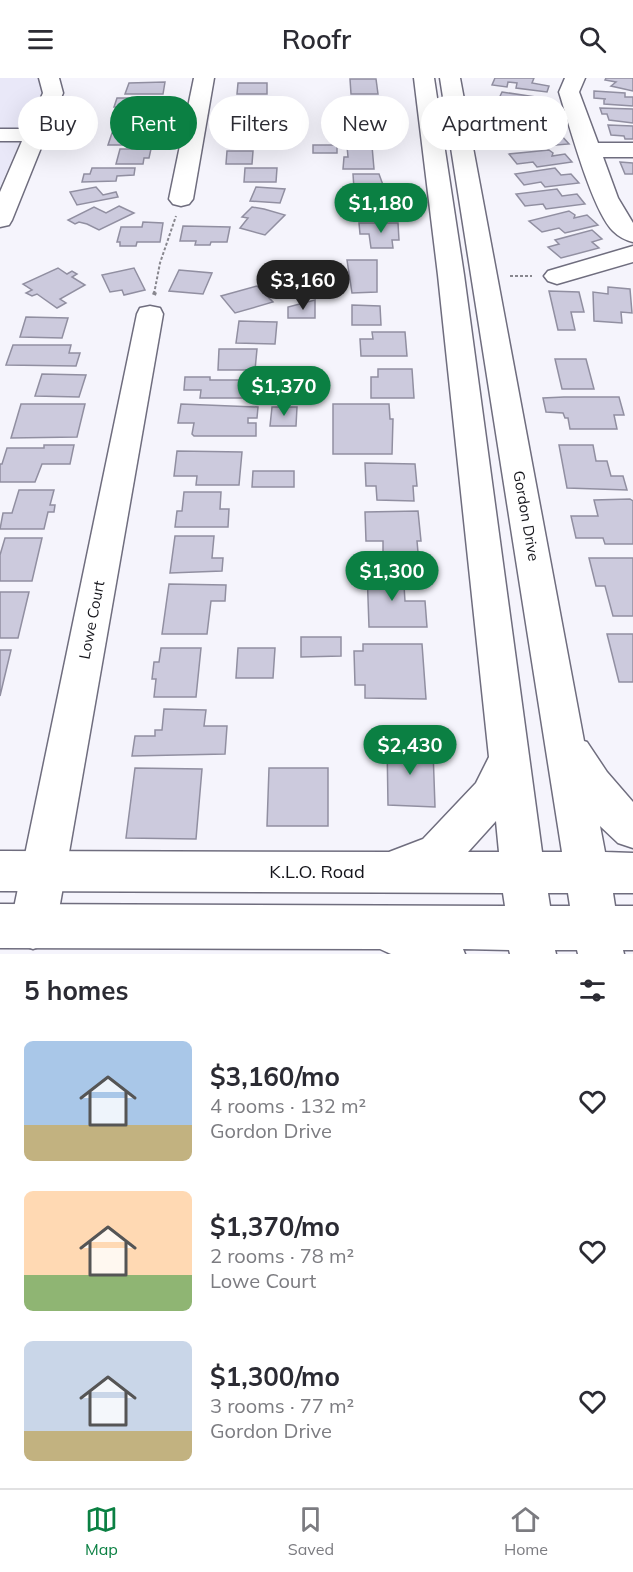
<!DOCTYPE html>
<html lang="en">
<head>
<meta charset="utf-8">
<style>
  :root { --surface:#fff; --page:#f7f7f7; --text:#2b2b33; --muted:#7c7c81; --line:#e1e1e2; --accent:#0b8043 }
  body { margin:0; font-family:Mulish,sans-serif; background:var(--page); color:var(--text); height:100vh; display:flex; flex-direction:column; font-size:22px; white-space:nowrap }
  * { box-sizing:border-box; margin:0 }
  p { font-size:20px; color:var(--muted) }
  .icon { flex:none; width:33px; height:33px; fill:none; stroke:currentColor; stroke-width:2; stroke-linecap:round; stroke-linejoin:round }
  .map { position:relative; height:876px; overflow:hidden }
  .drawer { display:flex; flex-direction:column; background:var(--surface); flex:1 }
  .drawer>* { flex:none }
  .hud { position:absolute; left:18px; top:18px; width:597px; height:54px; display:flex; gap:12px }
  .price { position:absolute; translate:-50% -51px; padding:0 14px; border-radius:21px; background:var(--accent); color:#fff; font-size:20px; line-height:39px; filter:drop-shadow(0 2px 3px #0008) }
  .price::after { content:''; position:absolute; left:50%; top:36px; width:18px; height:14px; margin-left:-9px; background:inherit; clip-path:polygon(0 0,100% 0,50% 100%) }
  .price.on { background:#222; color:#fff }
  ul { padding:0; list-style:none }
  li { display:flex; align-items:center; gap:18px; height:150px; padding:0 24px }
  li span { display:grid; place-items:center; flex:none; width:168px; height:120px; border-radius:9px; color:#555 }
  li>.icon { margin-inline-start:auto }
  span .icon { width:72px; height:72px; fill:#fffc; stroke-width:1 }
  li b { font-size:26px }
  h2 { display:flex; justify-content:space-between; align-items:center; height:72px; padding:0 24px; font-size:26px }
  .chip { padding:0 21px; border-radius:27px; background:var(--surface); box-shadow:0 6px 24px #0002; font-size:21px; line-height:54px }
  .chip.on { background:var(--accent); color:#fff }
  header { display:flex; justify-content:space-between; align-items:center; height:78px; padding:0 24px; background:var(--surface); font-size:27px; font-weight:600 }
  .tab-bar { display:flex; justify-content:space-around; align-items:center; height:84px; border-top:2px solid var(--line); background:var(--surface); font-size:16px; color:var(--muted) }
  .tab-bar a { display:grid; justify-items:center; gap:3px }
  .tab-bar .on { color:var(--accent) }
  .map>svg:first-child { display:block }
</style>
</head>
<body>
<header><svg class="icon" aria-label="menu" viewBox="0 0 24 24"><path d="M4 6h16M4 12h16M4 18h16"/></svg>Roofr<svg class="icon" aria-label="search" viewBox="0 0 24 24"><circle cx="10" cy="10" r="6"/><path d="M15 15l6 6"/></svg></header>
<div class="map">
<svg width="633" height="876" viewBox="0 0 633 876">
  <rect width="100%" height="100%" fill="#f5f4fc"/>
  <polygon fill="#e9e8f8" points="0,0 46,0 47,4 0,109"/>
  <g fill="#cccadd" stroke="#918fa1" stroke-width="1.5">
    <polygon points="495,0 534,0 532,5 549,8 547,14 516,10 517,5 508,4 507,9 492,7"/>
    <polygon points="606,0 633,0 633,13 611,8 616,4 605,2"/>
    <polygon points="350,1 376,1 378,16 351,16"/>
    <polygon points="165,4 163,16 125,16 129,5"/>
    <polygon points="238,5 267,5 267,16 237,16"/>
    <polygon points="594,13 625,15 625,19 633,19 633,28 604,26 604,21 606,21 594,20"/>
    <polygon points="502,14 543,20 539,27 524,25 520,33 495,29"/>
    <polygon points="117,20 158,20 155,32 118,33 119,29 114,29"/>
    <polygon points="365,20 386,20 389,37 367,37"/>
    <polygon points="234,21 258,21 258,28 266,27 266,33 233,33"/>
    <polygon points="600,30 633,31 633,45 609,42 607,36 602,36"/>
    <polygon points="137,36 160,36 157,49 133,49"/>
    <polygon points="244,36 268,36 269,49 231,49 232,43 243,43"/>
    <polygon points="551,36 556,42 547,42 551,46 514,50 506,40"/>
    <polygon points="393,41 394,58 360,57 360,49 364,49 364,42"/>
    <polygon points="608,47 633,48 633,61 625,61 624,58 611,57"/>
    <polygon points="544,53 547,57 560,56 569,66 521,70 511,57"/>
    <polygon points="134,54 150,54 149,58 152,58 150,67 108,67 112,55"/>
    <polygon points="229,55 255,55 253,67 228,67"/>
    <rect x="313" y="67" width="24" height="8"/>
    <polygon points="347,68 372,68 374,91 343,91 344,79 348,79"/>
    <polygon points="120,71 151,71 149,80 144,80 143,86 116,86"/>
    <polygon points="549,72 553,75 552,78 565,76 572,84 537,89 533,84 517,86 509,76"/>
    <polygon points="227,73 253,73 252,86 226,86"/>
    <polygon points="620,84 633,85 633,96 625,96"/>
    <polygon points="92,90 135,90 134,97 117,98 116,103 82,104 84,96 90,96"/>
    <polygon points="245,90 277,90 276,104 244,104"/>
    <polygon points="555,90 561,97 571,96 579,105 545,109 541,104 524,107 515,96"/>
    <polygon points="353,96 379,96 383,107 380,107 381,111 354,111"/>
    <polygon points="96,109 103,117 116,114 118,119 77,127 70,114"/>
    <polygon points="256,109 285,111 280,125 250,123"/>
    <polygon points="557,111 562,118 577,116 585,126 546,131 543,126 525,128 516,116"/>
    <polygon points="365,121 392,121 393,127 397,126 398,131 393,131 394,136 360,136 360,130 366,130"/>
    <polygon points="119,128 134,135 99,152 87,146 79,144 75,146 68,142 94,129 106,135"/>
    <polygon points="252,129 264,131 285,137 265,157 240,150 248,140 242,139"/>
    <polygon points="569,133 575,137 574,140 587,137 598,147 565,155 559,150 542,154 529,143"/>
    <polygon points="143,144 163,145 160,164 137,164 136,168 120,168 120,164 117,164 121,149 142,149"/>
    <polygon points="359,145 398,145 399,162 392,162 393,170 371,170 369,156 360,156"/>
    <polygon points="183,148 230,149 227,164 211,164 210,167 195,167 196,163 180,163"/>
    <polygon points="592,152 602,161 592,164 599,170 561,180 548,169 559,166 555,162"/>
    <polygon points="347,182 377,182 377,214 352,215"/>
    <polygon points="58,190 67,196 72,193 77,196 72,199 85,207 60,221 66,225 57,230 37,216 32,218 26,215 32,212 23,206"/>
    <polygon points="134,190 145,212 124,217 122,212 110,214 102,197"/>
    <polygon points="179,192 212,195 203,216 169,213"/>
    <polygon points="257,208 273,224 235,235 221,218"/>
    <polygon points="608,209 630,211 632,235 621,234 622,245 594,243 593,214 608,216"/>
    <polygon points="549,213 579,214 584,234 571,234 575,252 558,252"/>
    <polygon points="315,222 315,240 288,240 288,229"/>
    <polygon points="352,227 380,228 381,247 352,247"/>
    <polygon points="26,239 68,240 62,260 20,259"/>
    <polygon points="239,243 277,244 275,266 236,265"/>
    <polygon points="372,254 405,254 407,278 361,278 360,261 373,261"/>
    <polygon points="13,267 71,267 69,275 80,275 76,288 6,287"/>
    <polygon points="219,271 257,271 255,292 218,292"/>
    <polygon points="555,281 586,281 594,311 562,311"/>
    <polygon points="378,291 412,291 414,320 371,320 371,299 378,299"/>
    <polygon points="42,296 86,297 79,319 35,318"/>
    <polygon points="185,299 210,299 210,302 255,302 254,320 200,320 201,312 184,312"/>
    <polygon points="564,319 619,319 624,337 614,337 617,351 570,351 568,340 565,340 563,335 546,334 543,320"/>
    <polygon points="21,326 85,326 77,359 11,360"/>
    <polygon points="181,326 258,329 257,340 248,340 248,345 256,345 256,358 194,358 192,356 194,345 178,345"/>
    <polygon points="333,326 389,326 390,341 393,341 392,376 333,376"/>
    <polygon points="272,329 297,329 296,348 270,348"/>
    <polygon points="44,367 74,367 70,386 42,386 35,404 0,404 0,386 2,386 7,370 44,370"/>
    <polygon points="559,367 593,367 596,383 607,383 611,398 623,398 627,412 567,410"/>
    <polygon points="177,373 242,374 239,407 196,407 197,398 174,398"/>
    <polygon points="365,385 415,386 417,408 413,408 414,423 377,422 376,408 366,408"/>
    <polygon points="253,393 294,393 294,409 252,409"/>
    <polygon points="19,412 54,412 50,427 55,427 54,434 48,434 44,451 0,451 3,435 12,435"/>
    <polygon points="184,414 221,414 220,431 229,431 228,449 175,449 177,433 182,433"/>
    <polygon points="630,421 633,423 633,466 605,466 603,460 576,460 571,438 598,438 594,422"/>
    <polygon points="418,433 421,463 417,463 418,474 383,474 383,463 366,463 365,434"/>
    <polygon points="175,458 214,458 212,480 223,480 222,493 170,495"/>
    <polygon points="5,460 42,460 32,503 0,503 0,477"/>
    <polygon points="589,480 633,480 633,538 613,538 605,508 596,508"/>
    <polygon points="367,492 403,492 405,523 425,523 427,549 369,549"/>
    <polygon points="169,506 226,507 225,523 211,523 207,556 162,556"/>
    <polygon points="0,514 29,514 18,560 0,560"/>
    <polygon points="607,556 633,556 633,604 619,604"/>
    <polygon points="301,559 341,559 341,578 301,579"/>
    <polygon points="363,566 422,566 426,621 365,620 365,607 355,607 354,573 363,573"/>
    <polygon points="161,570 201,570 196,619 154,619 156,601 152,601 154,584 159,584"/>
    <polygon points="238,570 275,570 273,600 236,600"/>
    <polygon points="0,572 11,572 0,618"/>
    <polygon points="164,631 206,632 204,648 227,648 225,676 132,678 135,658 155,658 155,652 162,652"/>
    <polygon points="387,664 401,664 401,670 433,672 435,729 388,727"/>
    <polygon points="135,690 202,691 196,761 126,760"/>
    <polygon points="269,690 328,690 328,748 267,748"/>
  </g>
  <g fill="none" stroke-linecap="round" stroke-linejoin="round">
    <defs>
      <g id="minor">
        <polygon points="39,0 59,0 63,15 12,142 9,147 0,149 0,114 22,63 0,63 0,51 27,51 43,15"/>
        <polygon points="194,0 214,0 193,121 189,126 181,128 173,126 169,121"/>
        <path d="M565,0H585L579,14L598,65H633V79H603L618,120L633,145V164C625,162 619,159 613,153C592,132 569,46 559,14Z"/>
        <polygon points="633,168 633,184 557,206 548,203 544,198 548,193"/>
        <polygon points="150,228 160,230 163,236 56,849 49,865 33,871 17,865 10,849 137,236 140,230"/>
      </g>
      <path id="major" d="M414,0H434L464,197L542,774H562L440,0H460L584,663L587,664L607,694L633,724V770L618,765L600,748L605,774L633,775V815H613L615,828H633V872H623L624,876H578L577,872H555L556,876H510L509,872L463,871L465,876H391L380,871L0,870V826L505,828L503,815L0,813V773L389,774L423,761L476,705L489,679L438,197ZM496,743L499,774H468ZM548,815H568L570,828H550Z"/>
    </defs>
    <use href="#minor" stroke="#6f6d7e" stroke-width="3"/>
    <use href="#major" stroke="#6f6d7e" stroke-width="3"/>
    <g stroke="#88878e" stroke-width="2" stroke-dasharray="3 2" stroke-linecap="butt">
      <polyline points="510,198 532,198"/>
      <polyline points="154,216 160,185 176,138"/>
    </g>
    <polyline stroke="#88878e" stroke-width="4" stroke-dasharray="4.5 3" stroke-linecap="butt" points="154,217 155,214"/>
    <use href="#minor" fill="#fff" fill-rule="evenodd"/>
    <use href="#major" fill="#fff" fill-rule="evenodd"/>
  </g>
  <g text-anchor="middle" stroke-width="6" stroke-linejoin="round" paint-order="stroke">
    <g font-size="15" fill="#15151b" stroke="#fff">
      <text transform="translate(526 438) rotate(80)" y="5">Gordon Drive</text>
      <text transform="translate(92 542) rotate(-79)" y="5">Lowe Court</text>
    </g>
    <g font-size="18" fill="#15151b" stroke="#fff">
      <text x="317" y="800">K.L.O. Road</text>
    </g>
  </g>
</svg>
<b class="price" style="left:381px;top:156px">$1,180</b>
<b class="price on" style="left:303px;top:233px">$3,160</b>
<b class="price" style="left:284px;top:339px">$1,370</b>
<b class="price" style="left:392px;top:524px">$1,300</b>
<b class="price" style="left:410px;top:698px">$2,430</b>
<div class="hud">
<a class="chip">Buy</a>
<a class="chip on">Rent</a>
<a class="chip">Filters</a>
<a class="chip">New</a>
<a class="chip">Apartment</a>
</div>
</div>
<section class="drawer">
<h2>5 homes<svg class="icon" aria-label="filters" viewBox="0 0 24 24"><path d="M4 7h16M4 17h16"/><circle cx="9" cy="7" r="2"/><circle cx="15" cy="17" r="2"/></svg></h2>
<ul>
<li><span style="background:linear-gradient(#a9c7e8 70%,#c2b280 0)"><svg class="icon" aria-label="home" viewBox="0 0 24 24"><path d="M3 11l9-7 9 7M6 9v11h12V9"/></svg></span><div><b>$3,160/mo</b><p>4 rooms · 132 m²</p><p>Gordon Drive</p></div><svg class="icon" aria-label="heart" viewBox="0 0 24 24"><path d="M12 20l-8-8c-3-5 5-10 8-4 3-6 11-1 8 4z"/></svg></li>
<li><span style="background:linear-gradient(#ffd9b3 70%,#8fb573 0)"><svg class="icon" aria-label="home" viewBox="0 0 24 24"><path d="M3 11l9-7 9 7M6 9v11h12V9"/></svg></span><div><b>$1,370/mo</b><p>2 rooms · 78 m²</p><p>Lowe Court</p></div><svg class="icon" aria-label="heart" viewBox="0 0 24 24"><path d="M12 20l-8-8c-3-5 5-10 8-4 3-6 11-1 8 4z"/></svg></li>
<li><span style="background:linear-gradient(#c9d6e8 75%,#c2b280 0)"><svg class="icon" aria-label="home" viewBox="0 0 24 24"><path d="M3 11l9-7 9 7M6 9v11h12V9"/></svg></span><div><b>$1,300/mo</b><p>3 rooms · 77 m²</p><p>Gordon Drive</p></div><svg class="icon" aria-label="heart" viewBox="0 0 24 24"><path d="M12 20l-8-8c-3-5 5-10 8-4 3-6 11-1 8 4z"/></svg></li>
</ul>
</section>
<nav class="tab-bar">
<a class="on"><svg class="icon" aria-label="map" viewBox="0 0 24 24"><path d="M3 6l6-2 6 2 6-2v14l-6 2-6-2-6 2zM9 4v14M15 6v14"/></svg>Map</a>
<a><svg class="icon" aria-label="saved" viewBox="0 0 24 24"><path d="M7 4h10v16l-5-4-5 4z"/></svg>Saved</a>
<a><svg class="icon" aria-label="home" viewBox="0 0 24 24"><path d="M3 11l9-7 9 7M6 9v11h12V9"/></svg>Home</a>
</nav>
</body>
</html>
